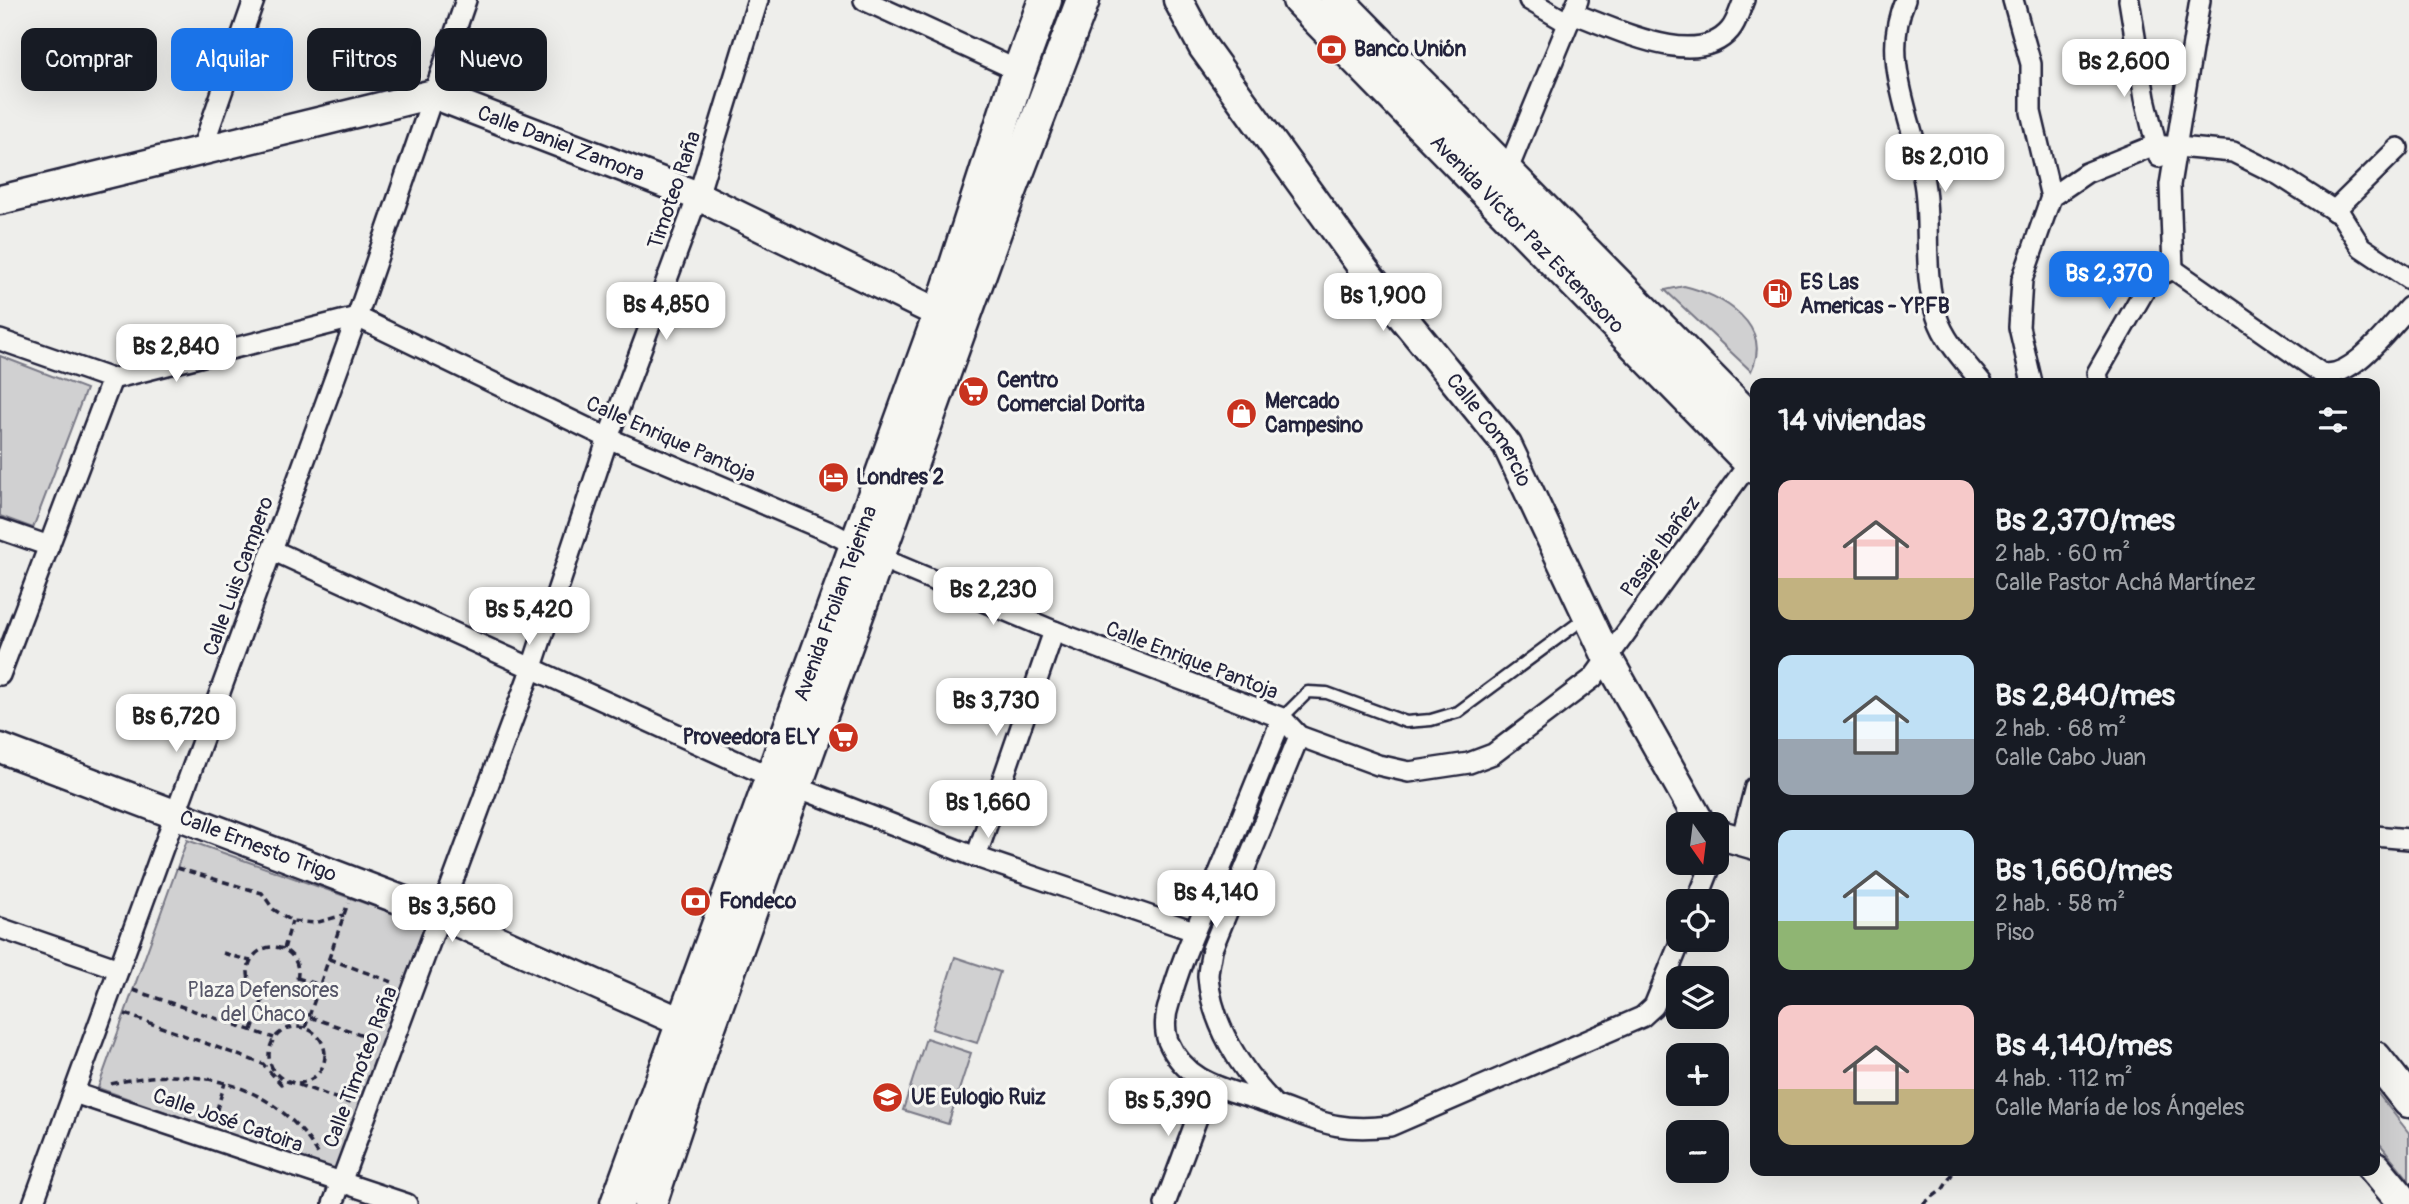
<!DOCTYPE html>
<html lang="es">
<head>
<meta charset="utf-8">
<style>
  :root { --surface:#171b24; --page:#20242c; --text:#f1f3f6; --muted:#9ea1a6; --accent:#1a73e8 }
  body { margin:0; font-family:Pangolin,sans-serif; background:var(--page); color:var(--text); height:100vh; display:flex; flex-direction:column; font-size:26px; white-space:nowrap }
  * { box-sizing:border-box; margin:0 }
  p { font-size:23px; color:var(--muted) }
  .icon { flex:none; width:38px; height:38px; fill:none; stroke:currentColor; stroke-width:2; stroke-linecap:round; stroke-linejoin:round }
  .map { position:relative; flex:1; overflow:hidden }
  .panel { position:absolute; left:1750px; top:378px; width:630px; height:798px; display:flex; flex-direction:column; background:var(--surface); border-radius:14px; box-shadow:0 7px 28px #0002 }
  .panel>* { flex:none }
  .banner { position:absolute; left:21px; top:28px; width:665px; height:63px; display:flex; gap:14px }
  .needle { width:46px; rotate:166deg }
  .controls { position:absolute; left:1666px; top:812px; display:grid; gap:14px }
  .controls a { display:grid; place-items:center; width:63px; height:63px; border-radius:14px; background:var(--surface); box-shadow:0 7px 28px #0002; font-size:35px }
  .price { position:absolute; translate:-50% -60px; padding:0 16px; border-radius:14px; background:#fff; color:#222; font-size:23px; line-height:46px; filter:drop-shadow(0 2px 4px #0008) }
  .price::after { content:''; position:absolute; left:50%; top:42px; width:21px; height:16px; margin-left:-10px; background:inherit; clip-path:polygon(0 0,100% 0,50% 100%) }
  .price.current { background:var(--accent); color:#fff }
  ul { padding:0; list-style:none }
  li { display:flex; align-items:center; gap:21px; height:175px; padding:0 28px }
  li span { display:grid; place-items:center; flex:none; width:196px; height:140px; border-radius:14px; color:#555 }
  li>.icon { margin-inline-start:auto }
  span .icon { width:84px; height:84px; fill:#fffc; stroke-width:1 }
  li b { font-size:30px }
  h2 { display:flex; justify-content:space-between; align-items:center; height:84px; padding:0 28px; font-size:30px }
  .pill { padding:0 24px; border-radius:14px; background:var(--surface); box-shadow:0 7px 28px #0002; font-size:24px; line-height:63px }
  .pill.current { background:var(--accent); color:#fff }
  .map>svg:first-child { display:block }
</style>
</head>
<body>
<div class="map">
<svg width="2409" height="1204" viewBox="0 0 2409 1204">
  <rect width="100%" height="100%" fill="#eeeeeb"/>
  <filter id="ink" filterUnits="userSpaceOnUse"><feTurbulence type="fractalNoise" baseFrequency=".0143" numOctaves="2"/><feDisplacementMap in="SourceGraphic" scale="14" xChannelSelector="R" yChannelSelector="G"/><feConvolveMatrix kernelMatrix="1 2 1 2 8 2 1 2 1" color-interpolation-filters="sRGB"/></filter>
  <g filter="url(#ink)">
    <g fill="#d0d0d1" stroke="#797986" stroke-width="2">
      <path d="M1684,286C1722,295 1774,325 1751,371L1665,290Z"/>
      <polygon points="0,356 86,389 33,528 0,516"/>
      <polygon points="187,840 426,925 337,1172 98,1088"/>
      <polygon points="955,957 1000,972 977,1043 932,1029"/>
      <polygon points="926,1038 971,1053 948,1124 903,1110"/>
      <polygon points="2375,1090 2409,1133 2409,1180 2375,1138"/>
    </g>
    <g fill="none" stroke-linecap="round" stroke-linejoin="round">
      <defs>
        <polyline id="lane" points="1282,718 1308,692 1327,693 1406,722 1431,720 1458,712 1585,618"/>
        <g id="street">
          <polyline points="864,0 1019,71"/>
          <polyline points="1529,0 1568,23"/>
          <path d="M1905,0C1878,62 1917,127 1925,189C1930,230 1923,277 1937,317C1945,342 1966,363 1982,383"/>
          <polyline points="2013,0 2031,64 2031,112 2051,197"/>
          <polyline points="2129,0 2145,98 2159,157"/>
          <path d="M1572,13C1613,27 1696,71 1730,30C1737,22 1740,9 1744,0"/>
          <polyline points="201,152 254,0"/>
          <polyline points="1506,174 1578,0"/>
          <polyline points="2334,211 2398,148"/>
          <path d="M2173,269L2321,373C2351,381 2389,328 2409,307"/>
          <polyline points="2173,269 2170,185 2200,0"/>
          <polyline points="357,317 608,438 832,533 878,557 1054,631 1282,718 1299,736 1378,765 1409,772 1469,763 1493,754 1593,678 1750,462"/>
          <polyline points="0,340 112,379 357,317"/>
          <polyline points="2032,383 2019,327 2022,280 2051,197 2086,173 2155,145 2233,152 2279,175 2341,215 2361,247 2409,279"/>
          <polyline points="2099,383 2097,373 2151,279 2173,269"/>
          <polyline points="0,529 49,546"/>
          <polyline points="272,550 771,777 976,857 1194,931"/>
          <polyline points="0,675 112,379"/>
          <path d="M1282,718C1258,777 1234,836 1210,895C1195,931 1179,966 1169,1004C1165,1015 1164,1030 1168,1041C1186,1083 1223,1088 1262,1101C1316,1118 1329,1133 1390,1126L1642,1017L1654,1006L1681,940"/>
          <polyline points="2375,836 2409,839"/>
          <polyline points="1741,841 1755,787"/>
          <polyline points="976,857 1054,631"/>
          <polyline points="1697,901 1712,863"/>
          <polyline points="0,928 119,969"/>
          <polyline points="74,1093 407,1204"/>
          <path d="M1272,1102C1241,1070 1211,1023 1208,976C1208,968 1211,958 1212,949L1299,736"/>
          <polyline points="33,1204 357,317 466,0"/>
          <polyline points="333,1204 531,670 608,438 698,196 758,0"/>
          <polyline points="1165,1204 1209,1086"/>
        </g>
        <g id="secondary">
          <path id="s1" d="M1178,0L1203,47L1365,271L1507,445L1607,657L1701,824"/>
          <path id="s2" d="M0,200L433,94L698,196L940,314"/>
          <path id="s3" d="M0,748L441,915L681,1022L703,1028"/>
          <polyline points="1717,834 1755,845"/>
        </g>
        <g id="primary">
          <path id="s4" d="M1299,0L1755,467"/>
          <polyline points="1337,0 1755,424"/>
          <polyline points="2375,1058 2409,1101"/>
          <polyline points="2375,1168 2405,1204"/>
          <path id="s5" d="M617,1204L940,314L1019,71L1045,0"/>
          <polyline points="650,1204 708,1029 998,223 1083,0"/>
        </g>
      </defs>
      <use href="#lane" stroke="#22223b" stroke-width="15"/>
      <use href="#street" stroke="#22223b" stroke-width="24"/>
      <use href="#secondary" stroke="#22223b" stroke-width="33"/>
      <use href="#primary" stroke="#22223b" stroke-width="37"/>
      <g stroke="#22223b" stroke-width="3.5" stroke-dasharray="7 5" stroke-linecap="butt">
        <polyline points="177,868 262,893 273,909 292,921 315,923 344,915"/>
        <circle cx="273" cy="972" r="25"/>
        <polyline points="284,949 292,921"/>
        <polyline points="223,953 250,961"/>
        <polyline points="329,959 395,983"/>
        <polyline points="297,978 320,985"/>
        <polyline points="133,990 274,1038"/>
        <polyline points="125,1014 263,1064 281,1084 288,1081 352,1104"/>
        <polyline points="310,1017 375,1039"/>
        <circle cx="297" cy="1055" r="28"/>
        <polyline points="305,1028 348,903"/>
        <polyline points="252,1030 264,996"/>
        <path d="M111,1084C189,1064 275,1080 318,1154"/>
        <polyline points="213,1122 225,1083"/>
        <polyline points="1923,1204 1943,1189 1954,1171"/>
      </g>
      <use href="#lane" stroke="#f6f6f2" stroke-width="10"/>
      <use href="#street" stroke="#f6f6f2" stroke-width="19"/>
      <use href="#secondary" stroke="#f6f6f2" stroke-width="28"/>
      <use href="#primary" stroke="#f6f6f2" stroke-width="32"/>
    </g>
  </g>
  <defs>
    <symbol id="bank-disc" viewBox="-11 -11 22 22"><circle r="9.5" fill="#c8321e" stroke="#f6f6f2"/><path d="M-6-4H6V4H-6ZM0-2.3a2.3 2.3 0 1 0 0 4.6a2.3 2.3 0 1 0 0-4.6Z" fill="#fff"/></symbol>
    <symbol id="fuel-disc" viewBox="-11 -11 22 22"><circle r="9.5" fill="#c8321e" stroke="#f6f6f2"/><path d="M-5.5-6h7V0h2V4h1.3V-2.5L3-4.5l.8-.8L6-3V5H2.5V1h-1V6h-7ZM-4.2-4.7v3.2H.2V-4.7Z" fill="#fff"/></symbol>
    <symbol id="supermarket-disc" viewBox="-11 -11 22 22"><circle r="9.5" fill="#c8321e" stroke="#f6f6f2"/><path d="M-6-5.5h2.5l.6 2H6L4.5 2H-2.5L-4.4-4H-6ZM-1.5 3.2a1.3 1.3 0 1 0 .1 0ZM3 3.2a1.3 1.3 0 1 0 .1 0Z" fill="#fff"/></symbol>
    <symbol id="shop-disc" viewBox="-11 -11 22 22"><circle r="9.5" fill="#c8321e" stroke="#f6f6f2"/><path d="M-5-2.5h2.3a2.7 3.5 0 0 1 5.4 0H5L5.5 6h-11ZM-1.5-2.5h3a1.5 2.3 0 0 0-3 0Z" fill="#fff"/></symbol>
    <symbol id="hotel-disc" viewBox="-11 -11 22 22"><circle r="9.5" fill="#c8321e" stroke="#f6f6f2"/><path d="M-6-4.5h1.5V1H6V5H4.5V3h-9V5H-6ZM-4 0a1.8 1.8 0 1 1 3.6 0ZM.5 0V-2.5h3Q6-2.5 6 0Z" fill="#fff"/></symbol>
    <symbol id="school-disc" viewBox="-11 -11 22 22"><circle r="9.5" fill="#c8321e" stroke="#f6f6f2"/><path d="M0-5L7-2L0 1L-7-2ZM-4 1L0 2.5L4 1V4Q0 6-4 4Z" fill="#fff"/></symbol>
  </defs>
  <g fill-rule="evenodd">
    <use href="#bank-disc" x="1314" y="32" width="35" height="35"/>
    <use href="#fuel-disc" x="1760" y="276" width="35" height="35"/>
    <use href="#supermarket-disc" x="956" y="374" width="35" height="35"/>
    <use href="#shop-disc" x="1224" y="396" width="35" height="35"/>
    <use href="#hotel-disc" x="816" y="460" width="35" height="35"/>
    <use href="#supermarket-disc" x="826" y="720" width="35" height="35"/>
    <use href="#bank-disc" x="678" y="884" width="35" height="35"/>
    <use href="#school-disc" x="870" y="1080" width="35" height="35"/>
  </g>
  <g text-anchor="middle" stroke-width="6" stroke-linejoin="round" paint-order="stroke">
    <g font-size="21" font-weight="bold" fill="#22223b" stroke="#f6f6f2" text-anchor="start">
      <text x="1354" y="56">Banco Unión</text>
      <text x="1800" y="289">ES Las<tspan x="1800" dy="24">Americas - YPFB</tspan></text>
      <text x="997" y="387">Centro<tspan x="997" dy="24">Comercial Dorita</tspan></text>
      <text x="1265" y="408">Mercado<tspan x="1265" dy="24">Campesino</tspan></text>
      <text x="856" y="484">Londres 2</text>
      <text x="820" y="744" text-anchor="end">Proveedora ELY</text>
      <text x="719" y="908">Fondeco</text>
      <text x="911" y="1104">UE Eulogio Ruiz</text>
    </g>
    <g font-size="21" fill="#22223b" stroke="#f6f6f2">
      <text dy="7" stroke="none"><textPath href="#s2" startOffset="583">Calle Daniel Zamora</textPath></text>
      <text transform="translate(674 190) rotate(-71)" y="7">Timoteo Raña</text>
      <text dy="7" stroke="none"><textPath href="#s4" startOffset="327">Avenida Víctor Paz Estenssoro</textPath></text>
      <text dy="7" stroke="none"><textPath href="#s1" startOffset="532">Calle Comercio</textPath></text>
      <text transform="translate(671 439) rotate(24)" y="7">Calle Enrique Pantoja</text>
      <text transform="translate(1660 546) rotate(-54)" y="7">Pasaje Ibañez</text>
      <text transform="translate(238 576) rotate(-70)" y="7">Calle Luis Campero</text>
      <text dy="7" stroke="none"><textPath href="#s5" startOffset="639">Avenida Froilan Tejerina</textPath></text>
      <text transform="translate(1192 660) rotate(21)" y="7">Calle Enrique Pantoja</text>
      <text dy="7" stroke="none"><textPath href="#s3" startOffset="276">Calle Ernesto Trigo</textPath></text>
      <text transform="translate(360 1067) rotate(-69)" y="7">Calle Timoteo Raña</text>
      <text transform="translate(228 1120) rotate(19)" y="7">Calle José Catoira</text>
    </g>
    <g font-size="21" fill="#565668" stroke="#f6f6f2">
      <text x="263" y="997">Plaza Defensores<tspan x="263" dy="24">del Chaco</tspan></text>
    </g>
  </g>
</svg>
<div class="controls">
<a><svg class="needle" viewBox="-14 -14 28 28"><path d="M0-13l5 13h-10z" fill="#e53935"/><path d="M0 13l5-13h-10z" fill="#9ea1a6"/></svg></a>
<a><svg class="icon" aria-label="locate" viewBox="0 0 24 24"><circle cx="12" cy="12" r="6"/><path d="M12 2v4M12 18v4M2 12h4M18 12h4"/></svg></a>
<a><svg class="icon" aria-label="layers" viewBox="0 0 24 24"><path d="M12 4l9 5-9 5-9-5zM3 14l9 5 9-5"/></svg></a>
<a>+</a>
<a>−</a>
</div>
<b class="price" style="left:2124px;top:99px">Bs 2,600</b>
<b class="price" style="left:1945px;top:194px">Bs 2,010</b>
<b class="price current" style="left:2109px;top:311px">Bs 2,370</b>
<b class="price" style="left:1383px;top:333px">Bs 1,900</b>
<b class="price" style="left:666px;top:342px">Bs 4,850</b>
<b class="price" style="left:176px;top:384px">Bs 2,840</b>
<b class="price" style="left:993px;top:627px">Bs 2,230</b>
<b class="price" style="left:529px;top:647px">Bs 5,420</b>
<b class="price" style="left:996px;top:738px">Bs 3,730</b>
<b class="price" style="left:176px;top:754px">Bs 6,720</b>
<b class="price" style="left:988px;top:840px">Bs 1,660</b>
<b class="price" style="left:1216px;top:930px">Bs 4,140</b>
<b class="price" style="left:452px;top:944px">Bs 3,560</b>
<b class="price" style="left:1168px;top:1138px">Bs 5,390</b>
<div class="banner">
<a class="pill">Comprar</a>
<a class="pill current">Alquilar</a>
<a class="pill">Filtros</a>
<a class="pill">Nuevo</a>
</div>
<section class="panel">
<h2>14 viviendas<svg class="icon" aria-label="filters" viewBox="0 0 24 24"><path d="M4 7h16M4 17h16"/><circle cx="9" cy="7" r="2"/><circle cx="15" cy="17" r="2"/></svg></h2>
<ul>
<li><span style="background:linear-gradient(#f6c9c9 70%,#c2b280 0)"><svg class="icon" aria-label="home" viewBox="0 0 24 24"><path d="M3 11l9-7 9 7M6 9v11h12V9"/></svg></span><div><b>Bs 2,370/mes</b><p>2 hab. · 60 m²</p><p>Calle Pastor Achá Martínez</p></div></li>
<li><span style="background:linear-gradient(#bfe0f5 60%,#9aa5b1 0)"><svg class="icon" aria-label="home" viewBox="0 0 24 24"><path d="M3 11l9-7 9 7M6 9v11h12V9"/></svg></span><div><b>Bs 2,840/mes</b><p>2 hab. · 68 m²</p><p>Calle Cabo Juan</p></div></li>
<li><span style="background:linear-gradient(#bfe0f5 65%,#8fb573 0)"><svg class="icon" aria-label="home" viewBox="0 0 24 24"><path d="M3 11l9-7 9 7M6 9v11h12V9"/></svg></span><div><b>Bs 1,660/mes</b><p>2 hab. · 58 m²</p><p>Piso</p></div></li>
<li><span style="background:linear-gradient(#f6c9c9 60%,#c2b280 0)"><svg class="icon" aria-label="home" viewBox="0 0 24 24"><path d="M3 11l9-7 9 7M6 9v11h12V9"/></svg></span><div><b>Bs 4,140/mes</b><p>4 hab. · 112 m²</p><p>Calle María de los Ángeles</p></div></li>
</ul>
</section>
</div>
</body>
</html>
